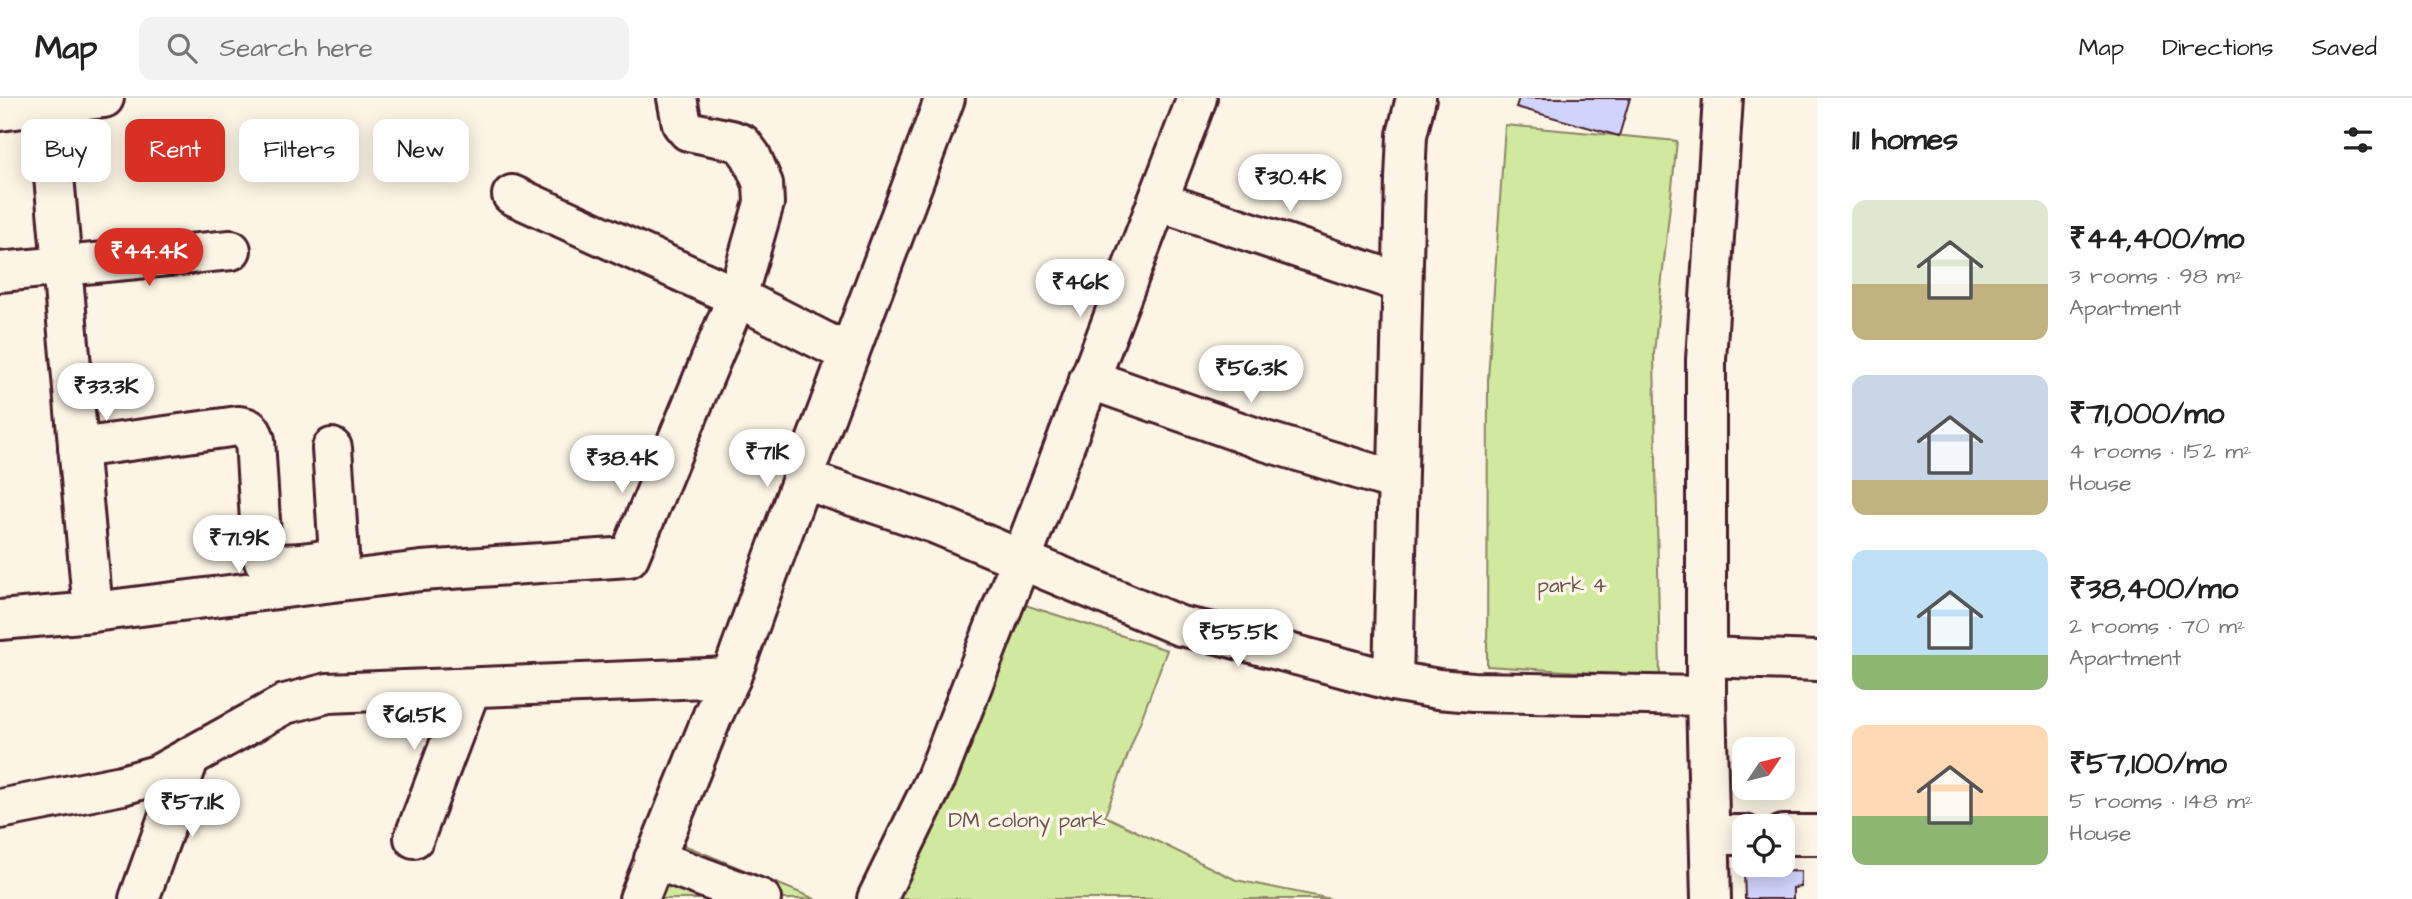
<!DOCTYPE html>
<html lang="en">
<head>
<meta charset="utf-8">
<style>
  :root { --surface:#fff; --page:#f2f2f2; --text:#222; --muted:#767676; --line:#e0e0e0; --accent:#d93025 }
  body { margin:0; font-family:"Architects Daughter",sans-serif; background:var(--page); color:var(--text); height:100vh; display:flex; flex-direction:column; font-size:26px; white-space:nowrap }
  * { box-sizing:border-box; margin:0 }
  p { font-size:23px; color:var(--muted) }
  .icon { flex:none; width:38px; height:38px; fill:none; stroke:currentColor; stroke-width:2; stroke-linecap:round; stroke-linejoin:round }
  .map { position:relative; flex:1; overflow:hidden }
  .sheet { display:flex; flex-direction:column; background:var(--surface); width:595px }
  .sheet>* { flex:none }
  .hud { position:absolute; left:21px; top:21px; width:665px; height:63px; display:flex; gap:14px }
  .needle { width:46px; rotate:55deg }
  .tools { position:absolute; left:1732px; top:639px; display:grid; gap:14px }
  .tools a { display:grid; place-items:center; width:63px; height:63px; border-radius:14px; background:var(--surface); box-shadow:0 4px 18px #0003; font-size:35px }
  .price { position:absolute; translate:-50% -60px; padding:0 16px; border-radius:24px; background:#fff; color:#222; font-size:23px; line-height:46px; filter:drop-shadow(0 2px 4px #0008) }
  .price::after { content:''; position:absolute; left:50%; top:42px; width:21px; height:16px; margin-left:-10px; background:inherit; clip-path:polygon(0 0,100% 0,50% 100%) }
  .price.on { background:var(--accent); color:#fff }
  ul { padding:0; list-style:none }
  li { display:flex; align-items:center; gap:21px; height:175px; padding:0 35px }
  li span { display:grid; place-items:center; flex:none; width:196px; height:140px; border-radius:14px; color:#555 }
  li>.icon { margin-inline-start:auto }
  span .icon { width:84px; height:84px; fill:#fffc; stroke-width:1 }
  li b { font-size:30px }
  h2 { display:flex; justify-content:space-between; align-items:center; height:84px; padding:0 35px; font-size:30px }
  .tag { padding:0 24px; border-radius:14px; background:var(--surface); box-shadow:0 4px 18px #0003; font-size:24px; line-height:63px }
  .tag.on { background:var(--accent); color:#fff }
  header { display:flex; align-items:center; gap:42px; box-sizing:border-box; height:98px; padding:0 35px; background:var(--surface); border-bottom:2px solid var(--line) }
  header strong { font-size:33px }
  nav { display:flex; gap:38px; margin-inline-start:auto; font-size:24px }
  .search { width:490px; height:63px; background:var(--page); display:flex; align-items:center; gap:18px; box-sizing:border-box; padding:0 24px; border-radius:14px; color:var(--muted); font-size:26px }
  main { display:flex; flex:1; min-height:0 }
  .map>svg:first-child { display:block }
</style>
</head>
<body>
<header>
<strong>Map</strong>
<div class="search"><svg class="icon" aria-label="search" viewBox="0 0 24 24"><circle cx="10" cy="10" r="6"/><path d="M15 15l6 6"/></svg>Search here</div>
<nav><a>Map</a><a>Directions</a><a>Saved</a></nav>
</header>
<main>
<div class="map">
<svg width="1817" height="801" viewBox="0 0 1817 801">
  <rect width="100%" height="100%" fill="#fcf5e5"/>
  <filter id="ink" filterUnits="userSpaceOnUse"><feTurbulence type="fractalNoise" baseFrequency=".0143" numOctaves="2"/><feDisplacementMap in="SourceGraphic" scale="14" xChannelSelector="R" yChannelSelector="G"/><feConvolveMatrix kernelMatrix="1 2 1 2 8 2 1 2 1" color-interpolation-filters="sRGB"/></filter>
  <g filter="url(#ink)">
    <g fill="#d0e99f" stroke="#8d8465" stroke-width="2">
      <polygon points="1505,27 1677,43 1654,255 1660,579 1487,568 1488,281"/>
      <polygon points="1025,507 1167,552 1105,718 1236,782 1331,801 892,801 955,689"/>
      <polygon points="679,745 815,801 661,801"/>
    </g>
    <g fill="#d0d3fb" stroke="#4a1f2b" stroke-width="2">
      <polygon points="1519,0 1630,0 1619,38 1516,9"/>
      <polygon points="1801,773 1801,789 1793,790 1793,801 1745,801 1744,774"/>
    </g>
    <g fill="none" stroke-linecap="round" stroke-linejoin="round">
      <defs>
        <g id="minor">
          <polyline points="0,13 104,0"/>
          <polyline points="512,97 737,199 849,256"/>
          <polyline points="1158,103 1402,185"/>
          <polyline points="0,174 231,152"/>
          <polyline points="1089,281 1265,343 1397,383"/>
          <path d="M78,350L238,328C249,329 252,331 255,342L262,455L264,463C274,469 329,464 339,457L332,350"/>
          <polyline points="802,381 936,426 1180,528 1218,536 1393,583 1438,591 1473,594 1706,598"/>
          <polyline points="93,514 421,473 629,459 737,199 764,105 763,86 751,58 742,46 731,42 688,33 682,26 677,0"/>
          <polyline points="0,522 93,514 47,0"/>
          <polyline points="1706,559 1817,563"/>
          <polyline points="1393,583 1405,81 1407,37 1416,0"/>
          <polyline points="0,711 122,687 157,677 285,606 328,595 731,579"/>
          <polyline points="1710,737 1745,737"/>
          <polyline points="1783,737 1817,737"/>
          <polyline points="414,740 471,590"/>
          <polyline points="654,761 761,801"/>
          <polyline points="139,801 189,661"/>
          <polyline points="639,801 713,617 731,579 802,381 945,0"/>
          <polyline points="877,801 936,680 1021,462 1197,0"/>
          <polyline points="1711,801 1706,598 1706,262 1723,0"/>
        </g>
      </defs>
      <use href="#minor" stroke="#4a1f2b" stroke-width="44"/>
      <use href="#minor" stroke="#fcf5e5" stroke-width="38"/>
    </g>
  </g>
  <g text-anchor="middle" stroke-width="7" stroke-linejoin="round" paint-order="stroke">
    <g font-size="21" fill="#6c5248" stroke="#fcf5e5">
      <text x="1572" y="494">park 4</text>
      <text x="1027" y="729">DM colony park</text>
    </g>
  </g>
</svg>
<div class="tools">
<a><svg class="needle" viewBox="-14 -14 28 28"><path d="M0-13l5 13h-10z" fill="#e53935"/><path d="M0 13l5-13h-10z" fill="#767676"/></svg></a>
<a><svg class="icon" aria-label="locate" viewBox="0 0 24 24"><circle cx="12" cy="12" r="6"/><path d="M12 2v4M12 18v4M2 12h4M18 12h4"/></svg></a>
</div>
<b class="price" style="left:1290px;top:116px">₹30.4K</b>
<b class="price on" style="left:149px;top:190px">₹44.4K</b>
<b class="price" style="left:1080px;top:221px">₹46K</b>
<b class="price" style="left:1251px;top:307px">₹56.3K</b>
<b class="price" style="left:106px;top:325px">₹33.3K</b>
<b class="price" style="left:767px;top:391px">₹71K</b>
<b class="price" style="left:622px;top:397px">₹38.4K</b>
<b class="price" style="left:239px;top:477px">₹71.9K</b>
<b class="price" style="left:1238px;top:571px">₹55.5K</b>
<b class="price" style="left:414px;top:654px">₹61.5K</b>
<b class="price" style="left:192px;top:741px">₹57.1K</b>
<div class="hud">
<a class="tag">Buy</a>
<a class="tag on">Rent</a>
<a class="tag">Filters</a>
<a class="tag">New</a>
</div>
</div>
<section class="sheet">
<h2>11 homes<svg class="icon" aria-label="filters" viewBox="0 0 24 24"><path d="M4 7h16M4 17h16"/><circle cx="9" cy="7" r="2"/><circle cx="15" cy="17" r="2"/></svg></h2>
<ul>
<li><span style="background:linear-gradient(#dfe7d0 60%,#c2b280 0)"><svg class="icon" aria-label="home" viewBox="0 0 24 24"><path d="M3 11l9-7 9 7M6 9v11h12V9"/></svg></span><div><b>₹44,400/mo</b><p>3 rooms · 98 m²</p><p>Apartment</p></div></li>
<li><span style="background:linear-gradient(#c9d6e8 75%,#c2b280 0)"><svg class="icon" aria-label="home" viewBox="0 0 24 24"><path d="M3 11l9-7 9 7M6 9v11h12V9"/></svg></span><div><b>₹71,000/mo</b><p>4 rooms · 152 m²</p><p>House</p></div></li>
<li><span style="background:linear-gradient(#bfe0f5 75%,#8fb573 0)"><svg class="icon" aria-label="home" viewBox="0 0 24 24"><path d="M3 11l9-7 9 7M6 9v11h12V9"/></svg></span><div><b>₹38,400/mo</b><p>2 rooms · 70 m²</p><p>Apartment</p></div></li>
<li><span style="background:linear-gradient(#ffd9b3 65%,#8fb573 0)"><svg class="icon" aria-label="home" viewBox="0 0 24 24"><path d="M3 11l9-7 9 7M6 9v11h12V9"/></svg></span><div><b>₹57,100/mo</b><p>5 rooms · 148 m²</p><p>House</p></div></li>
</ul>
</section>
</main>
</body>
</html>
